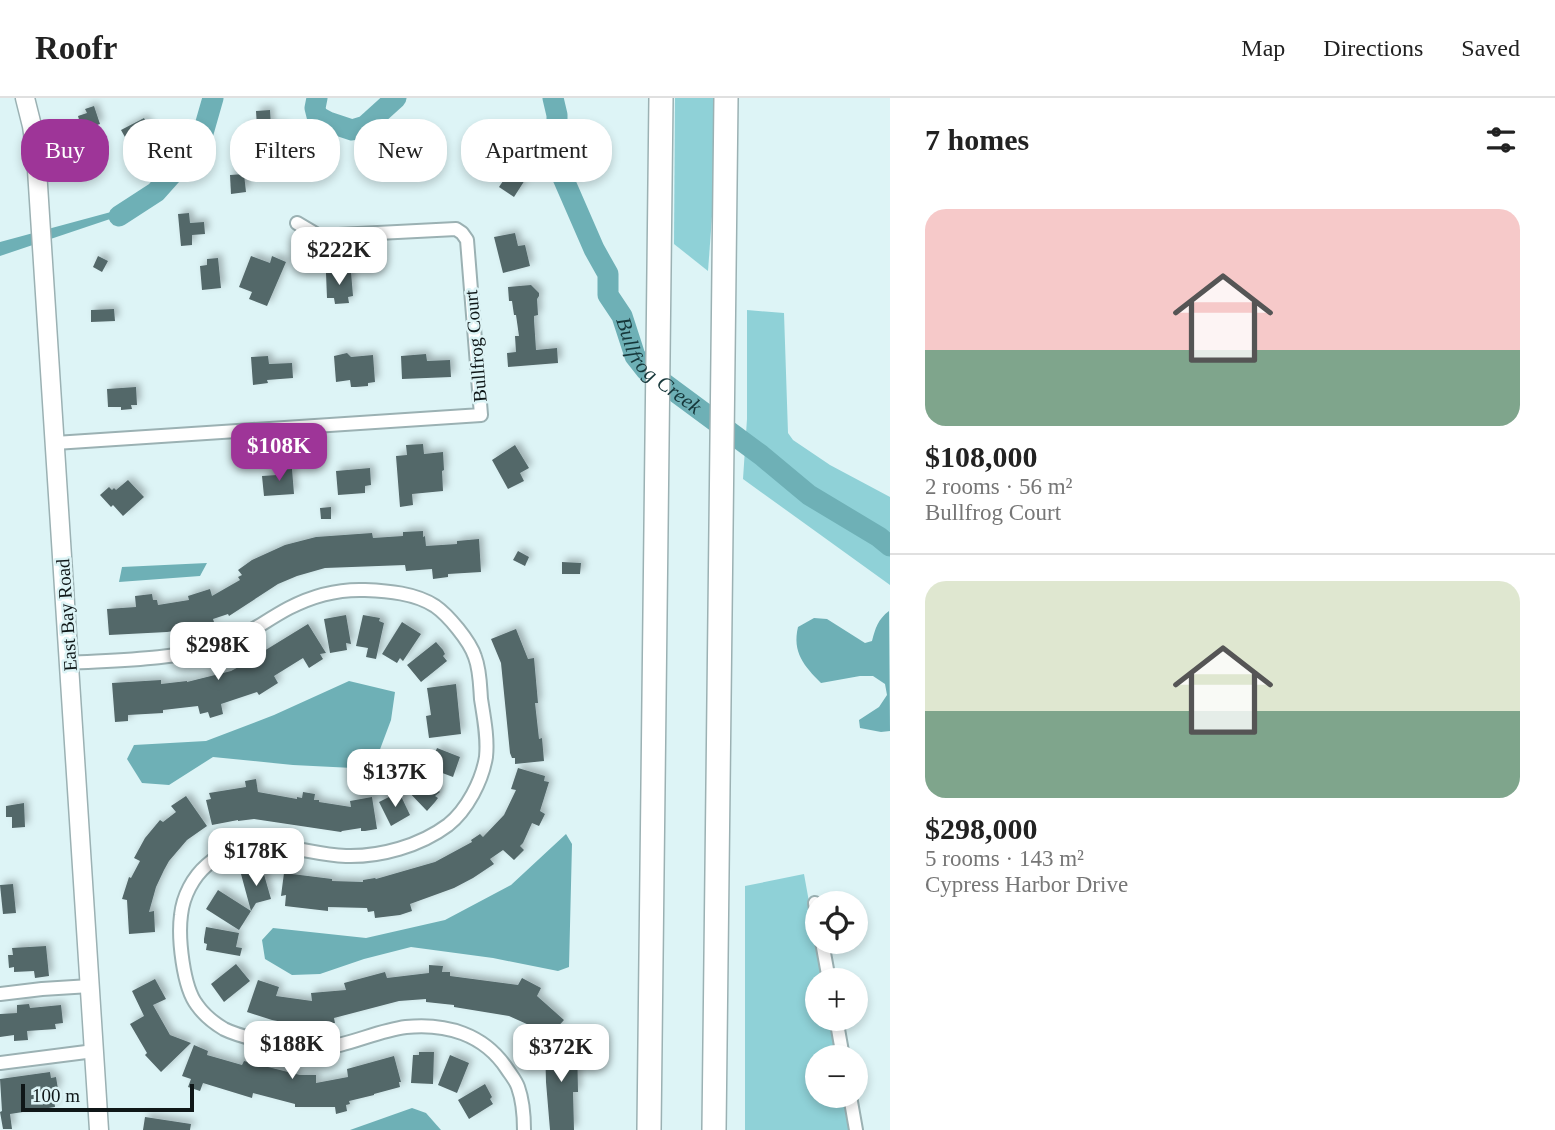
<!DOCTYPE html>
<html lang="en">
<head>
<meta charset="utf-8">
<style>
  :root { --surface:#fff; --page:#f6f6f6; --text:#222; --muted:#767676; --line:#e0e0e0; --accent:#9e3598 }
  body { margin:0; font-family:"Times New Roman",serif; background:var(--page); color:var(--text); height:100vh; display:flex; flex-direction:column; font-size:26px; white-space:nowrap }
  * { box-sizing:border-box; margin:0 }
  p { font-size:23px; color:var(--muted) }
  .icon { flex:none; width:38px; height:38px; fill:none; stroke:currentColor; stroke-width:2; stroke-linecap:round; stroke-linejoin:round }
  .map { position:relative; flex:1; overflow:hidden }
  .drawer { display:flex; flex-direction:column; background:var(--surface); width:665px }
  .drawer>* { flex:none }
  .banner { position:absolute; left:21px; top:21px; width:665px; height:63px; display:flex; gap:14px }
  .fabs { position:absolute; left:805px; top:793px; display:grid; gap:14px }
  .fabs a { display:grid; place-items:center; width:63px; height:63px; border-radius:50%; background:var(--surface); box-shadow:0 4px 10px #0003; font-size:35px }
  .scale { position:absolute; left:21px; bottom:18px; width:173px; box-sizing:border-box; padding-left:7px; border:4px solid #0f1718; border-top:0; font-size:19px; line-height:24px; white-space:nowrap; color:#0f1718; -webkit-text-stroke:5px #ddf4f6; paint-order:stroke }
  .price { position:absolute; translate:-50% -60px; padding:0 16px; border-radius:14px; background:#fff; color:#222; font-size:23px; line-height:46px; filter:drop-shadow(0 2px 4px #0008) }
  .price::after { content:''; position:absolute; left:50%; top:42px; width:21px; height:16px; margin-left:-10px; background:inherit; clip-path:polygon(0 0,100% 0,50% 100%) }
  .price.current { background:var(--accent); color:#fff }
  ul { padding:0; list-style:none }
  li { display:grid; align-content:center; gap:14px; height:371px; padding:0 35px }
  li+li { border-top:2px solid var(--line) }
  li span { display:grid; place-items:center; height:217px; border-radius:21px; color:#555 }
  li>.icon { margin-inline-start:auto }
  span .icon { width:126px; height:126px; fill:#fffc; stroke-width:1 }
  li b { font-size:30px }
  h2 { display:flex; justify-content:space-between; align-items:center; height:84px; padding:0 35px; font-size:30px }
  .tag { padding:0 24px; border-radius:28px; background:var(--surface); box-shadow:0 4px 10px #0003; font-size:24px; line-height:63px }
  .tag.current { background:var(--accent); color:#fff }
  header { display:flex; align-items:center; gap:42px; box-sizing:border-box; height:98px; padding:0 35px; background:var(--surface); border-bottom:2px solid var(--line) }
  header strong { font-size:33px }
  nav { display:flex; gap:38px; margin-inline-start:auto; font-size:24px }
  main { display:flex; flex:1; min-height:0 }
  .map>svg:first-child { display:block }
</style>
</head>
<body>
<header>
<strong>Roofr</strong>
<nav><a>Map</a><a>Directions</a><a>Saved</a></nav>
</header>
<main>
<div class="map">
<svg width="890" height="1032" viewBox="0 0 890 1032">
  <defs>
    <filter id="shadow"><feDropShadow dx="4" dy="-4" stdDeviation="3.5" flood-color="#0004"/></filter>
  </defs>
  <rect width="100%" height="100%" fill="#ddf4f6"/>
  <g fill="#8fd1d7">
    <polygon points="675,0 714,0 713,105 708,173 674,146"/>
    <polygon points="747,212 784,215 788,335 793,342 830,367 890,399 890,487 743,381 747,321"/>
    <polygon points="804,776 823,882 817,882 817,920 830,921 837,959 817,959 817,998 844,998 850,1032 745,1032 745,788"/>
  </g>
  <g fill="#6eb0b6">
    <polygon points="122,111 119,118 0,158 0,144"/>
    <polygon points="207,465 200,478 119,484 122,469"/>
    <path d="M889,513L890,633L881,634L860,630L859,622L879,609L887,597L885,586L873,578H860L821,585C804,568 792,554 798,529L814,520L827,521L865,545L872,543C875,531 878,521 889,513Z"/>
    <polygon points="349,583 395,594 391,622 376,662 353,670 293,667 213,659 169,687 142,685 127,661 134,647 206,643 274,617"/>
    <polygon points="566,736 572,746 569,869 558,873 493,860 411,849 364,861 320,876 292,877 265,861 262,842 273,830 366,840 445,822 511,787"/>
    <polygon points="412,1010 426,1015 441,1032 350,1032"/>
  </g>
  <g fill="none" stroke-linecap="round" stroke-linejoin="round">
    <g stroke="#6eb0b6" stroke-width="21">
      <polyline points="317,0 315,10 317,18 328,24 352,32 365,28 396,0"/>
      <path id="s1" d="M553,0L557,17V66L594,151L608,176V197L622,218L635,258L646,272L761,357L809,397L879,439L890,448"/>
      <polyline points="119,118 156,94 197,48 203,35 213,0"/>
    </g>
  </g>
  <g fill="#536769" filter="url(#shadow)">
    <polygon points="94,8 100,26 82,32 78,18 87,15 85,11"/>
    <polygon points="270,12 271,28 283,27 284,44 258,45 258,49 245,50 244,29 257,29 256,13"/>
    <polygon points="144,20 153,36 130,48 121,32"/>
    <polygon points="517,62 532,71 514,99 499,89"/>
    <polygon points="86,65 89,79 73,82 71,68"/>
    <polygon points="244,76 246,94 231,96 230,77"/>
    <polygon points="189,115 190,125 204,124 205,136 192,137 192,147 181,148 178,116"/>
    <polygon points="515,135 518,148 525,147 530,168 503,175 494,139"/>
    <polygon points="98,158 108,163 102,174 93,169"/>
    <polygon points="251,158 270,165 272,158 286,164 267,208 249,201 252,194 239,189"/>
    <polygon points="218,160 221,190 202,192 200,168 207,167 207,161"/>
    <polygon points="351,174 353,198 348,199 349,205 335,206 334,200 327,200 326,175"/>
    <polygon points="531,187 539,195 539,198 537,201 538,217 534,218 534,222 536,252 557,250 558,265 508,269 507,255 516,254 515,238 519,238 516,217 514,217 512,203 509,203 508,189"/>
    <polygon points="114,211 115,223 91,224 91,212"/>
    <polygon points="347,255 351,259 373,257 375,284 368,285 368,288 356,289 351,289 350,282 336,284 334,258"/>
    <polygon points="426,256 427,263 450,262 451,279 402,281 401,258"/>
    <polygon points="268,258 269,266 292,265 293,280 267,282 268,285 253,287 251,259"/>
    <polygon points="136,289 137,307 131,307 132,311 121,312 121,309 108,309 107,291"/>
    <polygon points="423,346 424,356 443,354 444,372 442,373 443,393 412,396 413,407 400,409 396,358 407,357 406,347"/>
    <polygon points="515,347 529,370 520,375 524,383 508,391 492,362"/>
    <polygon points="370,370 371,387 365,388 365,395 338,397 336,373"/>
    <polygon points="292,371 294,396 264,398 262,378 277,377 276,372"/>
    <polygon points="128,382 144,399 123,418 113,407 111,409 100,397 109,389 112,392 114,390 116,392"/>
    <polygon points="331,409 331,421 321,421 320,410"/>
    <polygon points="423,433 423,439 425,438 426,448 457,446 457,443 479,441 481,474 448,476 448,479 433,481 432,471 406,473 405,467 325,470 297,478 278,486 229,518 228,516 213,521 214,524 202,529 167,534 109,537 107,511 136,509 135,498 152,496 153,502 157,502 158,507 189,502 188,498 210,491 212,498 240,482 238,479 242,477 238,472 252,462 285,447 316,439 372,435 373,440 403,438 403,434"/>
    <polygon points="518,453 529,459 525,468 513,462"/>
    <polygon points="562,464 581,465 580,476 562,476"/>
    <polygon points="346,517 351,546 346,545 347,552 330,555 324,521"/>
    <polygon points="363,517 380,520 379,523 384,525 376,561 366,559 368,550 356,548"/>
    <polygon points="402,524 421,536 403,563 400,560 397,565 382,556"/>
    <polygon points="308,526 326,555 320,556 323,561 309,570 303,560 274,578 278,585 259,597 257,594 221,606 223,616 210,620 208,614 200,616 198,608 163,612 163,615 128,617 128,623 115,624 112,585 161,582 161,586 187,583 187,584 231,573 265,555 264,553"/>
    <polygon points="516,531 528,561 534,560 538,605 535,605 539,641 542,640 544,663 515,666 515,660 512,660 510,655 501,565 491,541"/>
    <polygon points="436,544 443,552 445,556 443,558 447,563 421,584 407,567"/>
    <polygon points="456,586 461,636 429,640 426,618 431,617 427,590"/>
    <polygon points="437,650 460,659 453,679 429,670"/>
    <polygon points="518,670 545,678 544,683 549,684 540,713 545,716 539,728 532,725 523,745 520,748 524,752 514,762 503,752 490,761 494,766 473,780 454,790 410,806 412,813 400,817 375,820 374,813 368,814 367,810 328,809 328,813 285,808 286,797 281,798 284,775 332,781 332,783 363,784 363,782 375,780 376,781 435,764 472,744 471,742 480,736 483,739 504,717 516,692 511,691"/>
    <polygon points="420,673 440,694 435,698 438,700 435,704 427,713 404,689"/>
    <polygon points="256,681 258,694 297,701 297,699 302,700 303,694 315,696 314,702 319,702 319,704 351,709 350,703 372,699 377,731 365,733 361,733 361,730 342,733 341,734 254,721 238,723 238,722 212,727 206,702 211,701 209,695 246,689 245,683"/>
    <polygon points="399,694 410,717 391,728 379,704"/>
    <polygon points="186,698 207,728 187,742 169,763 164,772 156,789 149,814 154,813 155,834 129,836 127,802 122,801 129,779 131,780 140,763 134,760 145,740 160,722 163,724 176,714 171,708"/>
    <polygon points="24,705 25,729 12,730 12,719 6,719 6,708"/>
    <polygon points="252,773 253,776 263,773 271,801 256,805 251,813 241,776"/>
    <polygon points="13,786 16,815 3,816 0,787"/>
    <polygon points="218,792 251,813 239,832 206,811"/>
    <polygon points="206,829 239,835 236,849 242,850 240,858 206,852 207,846 204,845 204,841"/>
    <polygon points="46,848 49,878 35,880 34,873 14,874 14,869 9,870 8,857 13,857 12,850"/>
    <polygon points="236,866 250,883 224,904 211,886"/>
    <polygon points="429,867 443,868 442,874 450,874 450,878 518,887 522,880 541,890 537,898 564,922 542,946 526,931 529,927 509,918 454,909 454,907 426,904 426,901 399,903 334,920 335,925 324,926 320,926 320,923 300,924 299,927 272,922 247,914 258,882 279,889 276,898 312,903 311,895 346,892 344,885 385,874 387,880 429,875"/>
    <polygon points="155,881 166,901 153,907 170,937 191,945 161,974 145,957 147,955 130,926 144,918 132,893"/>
    <polygon points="29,906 30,910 61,907 63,925 55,926 56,931 27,933 28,942 14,943 14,937 0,939 0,916 17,915 17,907"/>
    <polygon points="577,944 578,994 573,994 574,1032 550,1032 546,984 545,945"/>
    <polygon points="194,947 208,953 207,957 242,967 244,963 300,977 316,977 316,985 348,979 347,971 394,958 401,984 399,984 400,989 374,996 374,997 349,1003 350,1006 346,1007 347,1013 336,1016 335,1009 295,1009 295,1006 253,995 252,1000 203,985 200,993 188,989 191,981 182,978"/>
    <polygon points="419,954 434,954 433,986 411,985 413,957 419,957"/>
    <polygon points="450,957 469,965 457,995 438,987"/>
    <polygon points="50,974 51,980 56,979 58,991 53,991 55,1009 10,1016 12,1031 3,1031 0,1014 2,1013 0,981"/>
    <polygon points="485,986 492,999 490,1001 493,1006 469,1021 458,1002"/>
    <polygon points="145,1019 191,1026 190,1032 143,1032"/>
  </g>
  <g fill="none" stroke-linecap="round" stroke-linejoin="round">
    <defs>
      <g id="street">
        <polyline points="55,345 481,317 467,142 462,135 456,131 319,138 297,125"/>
        <path d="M69,565C118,562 171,562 219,548C244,540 266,522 289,510C312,498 339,491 365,492C388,493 415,495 435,508C448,517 470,543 475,559C480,572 480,587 481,601C484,620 488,640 486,659C482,683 467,712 448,727C420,748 380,759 346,758C297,756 250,729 207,767C193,779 183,798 181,817C178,840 183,889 197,907C204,917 214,925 224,931C240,939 297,953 315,951C347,949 375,933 406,929C446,925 484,936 507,971C511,977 516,983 518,989C523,1003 524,1018 524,1032"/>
        <polyline points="815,805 817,818"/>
        <polyline points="822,844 829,882"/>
        <polyline points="0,896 42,891 90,888"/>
        <polyline points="836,920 843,959"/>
        <polyline points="0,965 94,953"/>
        <polyline points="850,998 856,1032"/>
      </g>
      <polyline id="secondary" points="25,0 32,28 36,56 99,1032"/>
      <g id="highway">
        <polyline points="649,1032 661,0"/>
        <polyline points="714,1032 726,0"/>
      </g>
    </defs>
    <use href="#street" stroke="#9bb1b3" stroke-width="16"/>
    <use href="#secondary" stroke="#9bb1b3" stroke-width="21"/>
    <use href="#highway" stroke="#9bb1b3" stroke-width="26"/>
    <use href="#street" stroke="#fff" stroke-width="12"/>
    <use href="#secondary" stroke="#fff" stroke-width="18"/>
    <use href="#highway" stroke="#fff" stroke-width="23"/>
  </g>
  <g text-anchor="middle" stroke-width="5" stroke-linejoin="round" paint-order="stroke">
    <g font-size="19" fill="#0f1718" stroke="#ddf4f6">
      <text transform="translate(475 248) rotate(-95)" y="7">Bullfrog Court</text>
      <text transform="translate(66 517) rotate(-94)" y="7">East Bay Road</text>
    </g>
    <g font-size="21" font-style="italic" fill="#16373a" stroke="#ddf4f6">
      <text dy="7" stroke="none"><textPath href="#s1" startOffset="298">Bullfrog Creek</textPath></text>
    </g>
  </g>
</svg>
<div class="fabs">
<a><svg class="icon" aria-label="locate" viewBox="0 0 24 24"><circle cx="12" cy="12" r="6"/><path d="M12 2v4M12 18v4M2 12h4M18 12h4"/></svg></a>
<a>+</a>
<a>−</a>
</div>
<div class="scale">100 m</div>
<b class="price" style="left:339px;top:189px">$222K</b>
<b class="price current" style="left:279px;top:385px">$108K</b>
<b class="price" style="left:218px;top:584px">$298K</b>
<b class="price" style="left:395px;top:711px">$137K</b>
<b class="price" style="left:256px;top:790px">$178K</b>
<b class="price" style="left:292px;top:983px">$188K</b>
<b class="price" style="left:561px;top:986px">$372K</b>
<div class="banner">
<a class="tag current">Buy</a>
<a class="tag">Rent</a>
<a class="tag">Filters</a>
<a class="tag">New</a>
<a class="tag">Apartment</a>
</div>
</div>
<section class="drawer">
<h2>7 homes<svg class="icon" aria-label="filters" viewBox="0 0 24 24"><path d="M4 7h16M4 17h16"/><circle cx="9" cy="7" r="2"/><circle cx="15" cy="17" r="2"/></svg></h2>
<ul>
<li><span style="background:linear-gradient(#f6c9c9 65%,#7fa58c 0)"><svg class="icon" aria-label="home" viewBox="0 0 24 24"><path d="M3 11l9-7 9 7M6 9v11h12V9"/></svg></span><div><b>$108,000</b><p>2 rooms · 56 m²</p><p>Bullfrog Court</p></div></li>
<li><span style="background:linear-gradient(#dfe7d0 60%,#7fa58c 0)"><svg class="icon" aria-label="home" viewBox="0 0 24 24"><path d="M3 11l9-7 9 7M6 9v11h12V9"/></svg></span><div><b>$298,000</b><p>5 rooms · 143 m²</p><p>Cypress Harbor Drive</p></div></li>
</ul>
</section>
</main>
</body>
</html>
